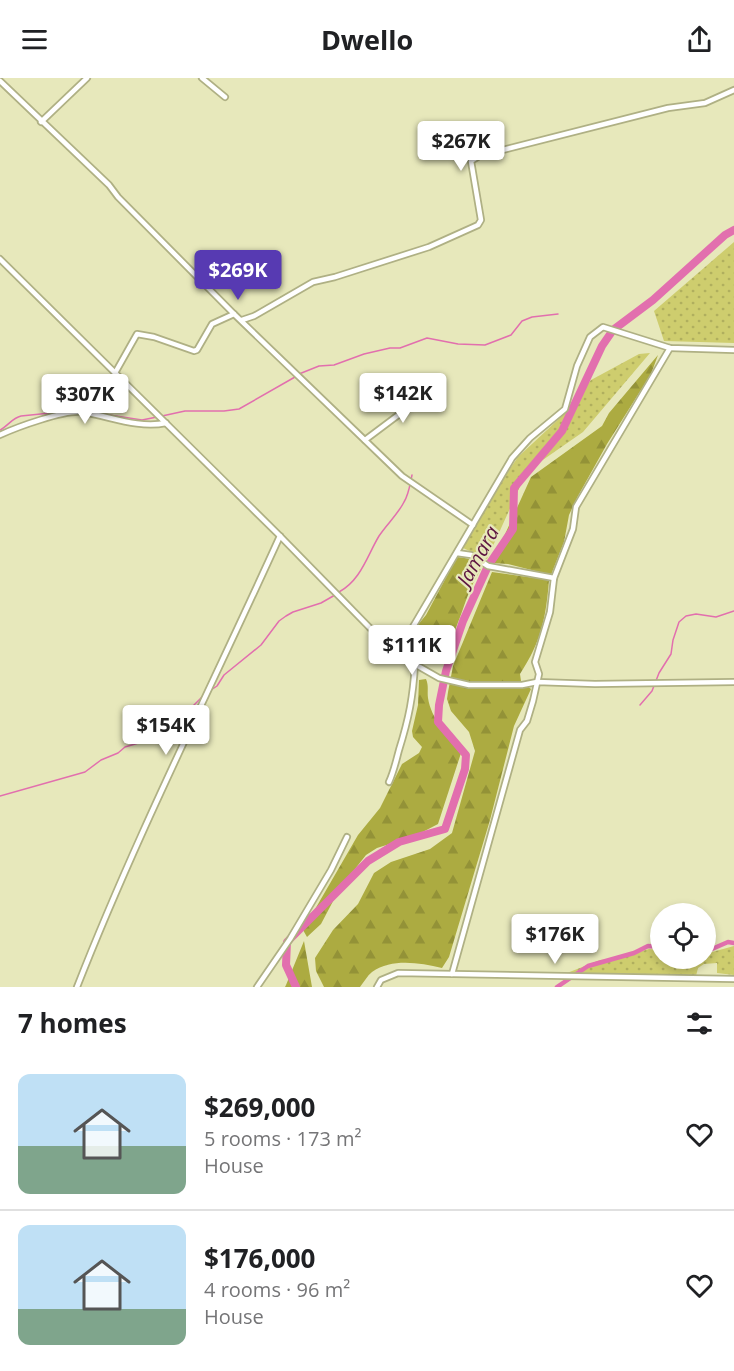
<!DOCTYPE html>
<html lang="en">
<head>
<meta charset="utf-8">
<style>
  :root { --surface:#fff; --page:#f2f2f2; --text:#202124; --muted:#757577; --line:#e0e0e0; --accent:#573ab2 }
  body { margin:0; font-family:"Open Sans",sans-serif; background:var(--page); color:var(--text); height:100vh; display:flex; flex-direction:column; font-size:22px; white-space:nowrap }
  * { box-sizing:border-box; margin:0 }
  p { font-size:20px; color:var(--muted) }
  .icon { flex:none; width:33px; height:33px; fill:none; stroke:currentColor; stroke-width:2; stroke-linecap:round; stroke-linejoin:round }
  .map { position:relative; height:909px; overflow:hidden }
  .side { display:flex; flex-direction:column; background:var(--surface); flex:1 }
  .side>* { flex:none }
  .buttons { position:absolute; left:650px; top:825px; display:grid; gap:12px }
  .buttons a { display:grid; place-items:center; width:66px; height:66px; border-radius:50%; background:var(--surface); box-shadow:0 3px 9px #0003; font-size:30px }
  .price { position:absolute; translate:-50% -51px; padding:0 14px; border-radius:6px; background:#fff; color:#222; font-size:20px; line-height:39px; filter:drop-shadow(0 2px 3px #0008) }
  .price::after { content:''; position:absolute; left:50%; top:36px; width:18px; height:14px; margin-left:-9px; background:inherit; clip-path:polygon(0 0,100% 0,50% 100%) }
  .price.active { background:var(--accent); color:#fff }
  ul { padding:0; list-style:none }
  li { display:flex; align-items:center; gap:18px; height:150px; padding:0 18px }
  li+li { border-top:2px solid var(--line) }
  li span { display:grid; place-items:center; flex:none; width:168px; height:120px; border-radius:12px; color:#555 }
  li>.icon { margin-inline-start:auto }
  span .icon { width:72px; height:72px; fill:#fffc; stroke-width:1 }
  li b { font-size:26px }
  h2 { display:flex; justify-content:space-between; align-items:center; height:72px; padding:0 18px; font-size:26px }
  header { display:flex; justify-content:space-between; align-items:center; height:78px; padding:0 18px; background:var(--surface); font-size:27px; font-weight:700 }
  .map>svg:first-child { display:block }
</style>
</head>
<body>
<header><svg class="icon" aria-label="menu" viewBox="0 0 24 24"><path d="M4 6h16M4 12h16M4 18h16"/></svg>Dwello<svg class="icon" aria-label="share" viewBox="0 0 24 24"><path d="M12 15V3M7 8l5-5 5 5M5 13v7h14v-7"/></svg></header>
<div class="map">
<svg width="734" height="909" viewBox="0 0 734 909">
  <defs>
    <pattern id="grass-dots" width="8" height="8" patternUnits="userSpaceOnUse" patternTransform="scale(1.5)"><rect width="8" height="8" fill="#cecd6e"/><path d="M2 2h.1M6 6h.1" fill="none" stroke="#b0af5e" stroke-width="1.8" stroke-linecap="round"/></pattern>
    <pattern id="forest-firs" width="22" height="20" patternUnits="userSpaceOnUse" patternTransform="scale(1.5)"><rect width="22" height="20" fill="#acab41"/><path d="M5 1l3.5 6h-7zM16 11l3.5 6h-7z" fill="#939237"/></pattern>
  </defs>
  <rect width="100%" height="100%" fill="#e7e8bb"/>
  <g fill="url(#grass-dots)">
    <polygon points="734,164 734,265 664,263 654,233"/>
    <polygon points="650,275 583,354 527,393 487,481 463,470 505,398 518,379 562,338 591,302 639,276"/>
    <polygon points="734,868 734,897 717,895 717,885 704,886 698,890 696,898 567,895 600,882 618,880 649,871 660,872 660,880 705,880 705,876"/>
  </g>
  <g fill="url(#forest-firs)">
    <polygon points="658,277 651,296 607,366 578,418 569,437 564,464 551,497 508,486 492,485 531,399 602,348 609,335"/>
    <path d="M457,479C468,480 476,482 481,491C477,498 473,505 470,512C464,526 451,570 441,578C432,586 412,578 405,572L412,554L426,537Z"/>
    <path d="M492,494L549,502C546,540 541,564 520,596L521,603L531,611L514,648L490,742L449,879L442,890C419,885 393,880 372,894C367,898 364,904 360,909H324L316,893L315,880L333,852L358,826L374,795L391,784L430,771L452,755L475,673L469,654L451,633L447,621L448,614L453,588Z"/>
    <path d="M426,601C429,608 427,613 428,620C431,640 447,659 462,672L438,746L415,758L377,770L366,777L340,810L321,846L307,859L303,852L358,757L380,730L402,686L419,675L422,669L413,659L412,653L418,627L419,602Z"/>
    <polygon points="304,863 312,909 285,909 286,907"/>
  </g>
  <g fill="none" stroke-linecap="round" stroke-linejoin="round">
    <g stroke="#e26fae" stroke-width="1.5">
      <polyline points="299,296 319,288 334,287 364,276 390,270 400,270 427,260 458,266 485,267 511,257 522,243 532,239 558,236"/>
      <polyline points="103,336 142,342 157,339"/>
      <polyline points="162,338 185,333 224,333 239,331 295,299"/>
      <path d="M0,352C8,348 12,340 21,338L80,332"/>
      <path d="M339,514C361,502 367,478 379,458C387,446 398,436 404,424C409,416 410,406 412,397"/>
      <polyline points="211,612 217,608 224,597 261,567 279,543 286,538 293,534 321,525 335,517"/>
      <polyline points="640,627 652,613 659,595 671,576 673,562 679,544 686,538 696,536 716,539 734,533"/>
      <polyline points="0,718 85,694 101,682 118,675 125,669 145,663 193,628 205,616"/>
    </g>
    <g stroke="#e26fae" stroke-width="4.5">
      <polyline points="705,874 728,864 734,865"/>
      <polyline points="557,909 588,888 634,875 648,868 660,869"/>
    </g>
    <polyline stroke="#e26fae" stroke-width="8" points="296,909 286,887 287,864 368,783 399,764 445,751 465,691 466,677 438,644 439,627 446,593 463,543 488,488 513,451 514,410 562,353 602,268 613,252 653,222 725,157 734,152"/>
    <defs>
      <g id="minor">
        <polyline points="202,0 225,19"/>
        <polyline points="0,3 109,107 118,119 234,236 402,398 473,447"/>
        <polyline points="41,44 87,0"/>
        <polyline points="0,181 280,458 369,549 397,576 512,380 530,360 565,331 577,288 590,259 603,249 670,270 734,272"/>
        <polyline points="242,242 254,238 313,204 335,199 429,169 478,147 481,142 471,83 479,78 668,30 705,25 734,12"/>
        <polyline points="115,295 137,256 154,259 194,273 197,272 212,246 234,236"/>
        <path d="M0,357C17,349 64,332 82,334C109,338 138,351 166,345"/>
        <polyline points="365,362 429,314"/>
        <polyline points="457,475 471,477 488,488 554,500"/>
        <polyline points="397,576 439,600 469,607 522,607 537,604 595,606 734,604"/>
        <path d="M389,704C394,693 396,683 399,672C409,640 413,619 415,586"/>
        <polyline points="452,896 520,652 527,643 533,623 539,596 535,584 550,534 554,500 573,451 576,429 670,270"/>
        <path d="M77,909C137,756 212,608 280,458"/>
        <polyline points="257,909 290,861 331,792 347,759"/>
        <polyline points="377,909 381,902 398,895 734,901"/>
      </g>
    </defs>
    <use href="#minor" stroke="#afb084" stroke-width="8"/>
    <use href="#minor" stroke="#fff" stroke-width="4.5"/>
  </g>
  <g text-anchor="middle" stroke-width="4.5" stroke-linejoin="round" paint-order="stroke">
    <g font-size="20" font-style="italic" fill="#5d1540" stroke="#e7e8bb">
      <text transform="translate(478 478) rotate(-61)" y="7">Jamara</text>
    </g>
  </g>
</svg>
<div class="buttons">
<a><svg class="icon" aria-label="locate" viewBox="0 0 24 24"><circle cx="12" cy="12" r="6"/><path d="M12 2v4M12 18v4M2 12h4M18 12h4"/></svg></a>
</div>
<b class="price" style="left:461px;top:94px">$267K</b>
<b class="price active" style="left:238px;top:223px">$269K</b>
<b class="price" style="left:403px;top:346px">$142K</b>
<b class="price" style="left:85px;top:347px">$307K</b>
<b class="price" style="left:412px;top:598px">$111K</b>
<b class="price" style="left:166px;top:678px">$154K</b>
<b class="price" style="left:555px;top:887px">$176K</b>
</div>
<section class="side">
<h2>7 homes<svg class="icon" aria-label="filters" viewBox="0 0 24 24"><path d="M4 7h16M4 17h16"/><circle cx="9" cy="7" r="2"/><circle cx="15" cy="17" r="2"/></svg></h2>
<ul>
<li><span style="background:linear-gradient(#bfe0f5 60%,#7fa58c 0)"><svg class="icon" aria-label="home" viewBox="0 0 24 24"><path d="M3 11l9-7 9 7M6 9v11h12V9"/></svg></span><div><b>$269,000</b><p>5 rooms · 173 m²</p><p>House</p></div><svg class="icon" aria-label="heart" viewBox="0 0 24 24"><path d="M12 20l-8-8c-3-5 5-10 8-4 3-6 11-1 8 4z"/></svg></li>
<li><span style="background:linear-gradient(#bfe0f5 70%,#7fa58c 0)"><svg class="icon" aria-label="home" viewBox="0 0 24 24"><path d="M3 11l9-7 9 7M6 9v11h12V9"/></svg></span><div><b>$176,000</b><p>4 rooms · 96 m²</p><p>House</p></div><svg class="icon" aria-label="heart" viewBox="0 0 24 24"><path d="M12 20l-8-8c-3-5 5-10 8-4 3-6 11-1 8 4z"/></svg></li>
</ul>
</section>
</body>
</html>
